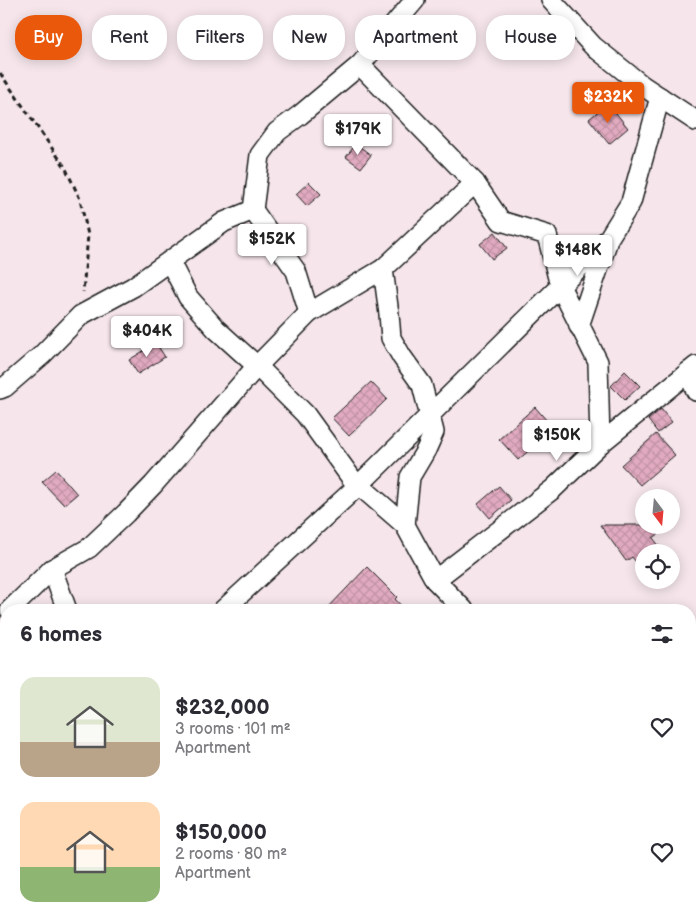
<!DOCTYPE html>
<html lang="en">
<head>
<meta charset="utf-8">
<style>
  :root { --surface:#fff; --page:#f2f2f3; --text:#2b2b33; --muted:#7c7c81; --accent:#ea580c }
  body { margin:0; font-family:"Balsamiq Sans",sans-serif; background:var(--page); color:var(--text); height:100vh; display:flex; flex-direction:column; font-size:19px; white-space:nowrap }
  * { box-sizing:border-box; margin:0 }
  p { font-size:16px; color:var(--muted) }
  .icon { flex:none; width:28px; height:28px; fill:none; stroke:currentColor; stroke-width:2; stroke-linecap:round; stroke-linejoin:round }
  .map { position:relative; flex:1; overflow:hidden }
  .side { position:absolute; left:0px; top:604px; width:696px; height:321px; display:flex; flex-direction:column; background:var(--surface); border-radius:20px 20px 0 0; box-shadow:0 2px 12px #0003 }
  .side>* { flex:none }
  .banner { position:absolute; left:15px; top:15px; width:666px; height:45px; display:flex; gap:10px }
  .needle { width:32px; rotate:164deg }
  .fabs { position:absolute; left:635px; top:489px; display:grid; gap:10px }
  .fabs a { display:grid; place-items:center; width:45px; height:45px; border-radius:50%; background:var(--surface); box-shadow:0 2px 12px #0003; font-size:25px }
  .price { position:absolute; translate:-50% -42px; padding:0 11px; border-radius:5px; background:#fff; color:#222; font-size:16px; line-height:32px; filter:drop-shadow(0 1px 2px #0008) }
  .price::after { content:''; position:absolute; left:50%; top:30px; width:15px; height:11px; margin-left:-8px; background:inherit; clip-path:polygon(0 0,100% 0,50% 100%) }
  .price.selected { background:var(--accent); color:#fff }
  ul { padding:0; list-style:none }
  li { display:flex; align-items:center; gap:15px; height:125px; padding:0 20px }
  li span { display:grid; place-items:center; flex:none; width:140px; height:100px; border-radius:15px; color:#555 }
  li>.icon { margin-inline-start:auto }
  span .icon { width:60px; height:60px; fill:#fffc; stroke-width:1 }
  li b { font-size:21px }
  h2 { display:flex; justify-content:space-between; align-items:center; height:60px; padding:0 20px; font-size:21px }
  .chip { padding:0 18px; border-radius:20px; background:var(--surface); box-shadow:0 2px 12px #0003; font-size:18px; line-height:45px }
  .chip.selected { background:var(--accent); color:#fff }
  .map>svg:first-child { display:block }
</style>
</head>
<body>
<div class="map">
<svg width="696" height="924" viewBox="0 0 696 924">
  <defs>
    <pattern id="building-cross-hatch" width="8" height="8" patternUnits="userSpaceOnUse" patternTransform="scale(1.25)"><rect width="8" height="8" fill="#e1aac0"/><path d="M0 0l8 8M0 8l8-8" fill="none" stroke="#c092a4"/></pattern>
  </defs>
  <rect width="100%" height="100%" fill="#f6e6ec"/>
  <filter id="ink" filterUnits="userSpaceOnUse"><feTurbulence type="fractalNoise" baseFrequency=".02" numOctaves="2"/><feDisplacementMap in="SourceGraphic" scale="10" xChannelSelector="R" yChannelSelector="G"/><feConvolveMatrix kernelMatrix="1 2 1 2 8 2 1 2 1" color-interpolation-filters="sRGB"/></filter>
  <g filter="url(#ink)">
    <g fill="url(#building-cross-hatch)" stroke="#1c1c1c">
      <polygon points="608,103 628,128 609,144 589,119"/>
      <polygon points="356,144 371,155 361,168 346,157"/>
      <polygon points="309,182 321,194 307,206 296,194"/>
      <polygon points="495,232 507,248 492,259 480,244"/>
      <polygon points="156,343 165,357 138,374 129,360"/>
      <polygon points="625,371 640,386 625,400 611,386"/>
      <polygon points="371,382 387,399 349,436 332,418"/>
      <polygon points="535,407 554,429 518,460 499,439"/>
      <polygon points="661,409 672,422 658,433 648,420"/>
      <polygon points="656,434 675,455 640,485 621,465"/>
      <polygon points="56,470 77,494 64,505 42,482"/>
      <polygon points="499,486 511,500 490,518 478,504"/>
      <polygon points="600,525 672,525 653,538 664,552 644,552 644,572 632,557 626,561"/>
      <polygon points="367,567 397,597 395,599 405,610 326,610"/>
    </g>
    <g fill="none" stroke-linecap="round" stroke-linejoin="round">
      <defs>
        <g id="street">
          <polyline points="551,0 593,46 643,86 696,121"/>
          <polyline points="360,65 475,183 501,221 547,235 560,286 598,362 600,444"/>
          <polyline points="253,210 296,271 309,313"/>
          <polyline points="170,262 188,297 216,329 257,366 305,414 352,479 405,525 435,580 464,610"/>
          <polyline points="383,269 389,314 391,338 402,357 422,385 434,432 426,450 410,477 405,525"/>
          <polyline points="579,326 607,243"/>
          <polyline points="688,372 696,391"/>
          <polyline points="0,389 5,387 42,355 81,315 133,287 224,222 253,210 260,155 277,132 300,115 360,65 415,0"/>
          <polyline points="52,569 67,610"/>
          <polyline points="435,580 553,489 600,444 696,366"/>
          <polyline points="10,610 52,569 89,548 126,513 153,485 257,366 309,313 383,269 475,183"/>
          <polyline points="223,610 360,484 608,239 631,202 660,97"/>
          <polyline points="690,743 696,737"/>
          <polyline points="0,816 6,811"/>
          <polyline points="690,856 696,862"/>
          <polyline points="283,924 289,919"/>
          <polyline points="510,924 515,919"/>
        </g>
      </defs>
      <use href="#street" stroke="#1c1c1c" stroke-width="22"/>
      <polyline stroke="#1c1c1c" stroke-width="3" stroke-dasharray="5 4" stroke-linecap="butt" points="0,73 65,167 80,199 88,235 83,292"/>
      <use href="#street" stroke="#fff" stroke-width="19"/>
    </g>
  </g>
</svg>
<div class="fabs">
<a><svg class="needle" viewBox="-14 -14 28 28"><path d="M0-13l5 13h-10z" fill="#e53935"/><path d="M0 13l5-13h-10z" fill="#7c7c81"/></svg></a>
<a><svg class="icon" aria-label="locate" viewBox="0 0 24 24"><circle cx="12" cy="12" r="6"/><path d="M12 2v4M12 18v4M2 12h4M18 12h4"/></svg></a>
</div>
<b class="price selected" style="left:608px;top:124px">$232K</b>
<b class="price" style="left:358px;top:156px">$179K</b>
<b class="price" style="left:272px;top:266px">$152K</b>
<b class="price" style="left:578px;top:277px">$148K</b>
<b class="price" style="left:147px;top:358px">$404K</b>
<b class="price" style="left:557px;top:462px">$150K</b>
<div class="banner">
<a class="chip selected">Buy</a>
<a class="chip">Rent</a>
<a class="chip">Filters</a>
<a class="chip">New</a>
<a class="chip">Apartment</a>
<a class="chip">House</a>
</div>
<section class="side">
<h2>6 homes<svg class="icon" aria-label="filters" viewBox="0 0 24 24"><path d="M4 7h16M4 17h16"/><circle cx="9" cy="7" r="2"/><circle cx="15" cy="17" r="2"/></svg></h2>
<ul>
<li><span style="background:linear-gradient(#dfe7d0 65%,#b9a48a 0)"><svg class="icon" aria-label="home" viewBox="0 0 24 24"><path d="M3 11l9-7 9 7M6 9v11h12V9"/></svg></span><div><b>$232,000</b><p>3 rooms · 101 m²</p><p>Apartment</p></div><svg class="icon" aria-label="heart" viewBox="0 0 24 24"><path d="M12 20l-8-8c-3-5 5-10 8-4 3-6 11-1 8 4z"/></svg></li>
<li><span style="background:linear-gradient(#ffd9b3 65%,#8fb573 0)"><svg class="icon" aria-label="home" viewBox="0 0 24 24"><path d="M3 11l9-7 9 7M6 9v11h12V9"/></svg></span><div><b>$150,000</b><p>2 rooms · 80 m²</p><p>Apartment</p></div><svg class="icon" aria-label="heart" viewBox="0 0 24 24"><path d="M12 20l-8-8c-3-5 5-10 8-4 3-6 11-1 8 4z"/></svg></li>
</ul>
</section>
</div>
</body>
</html>
